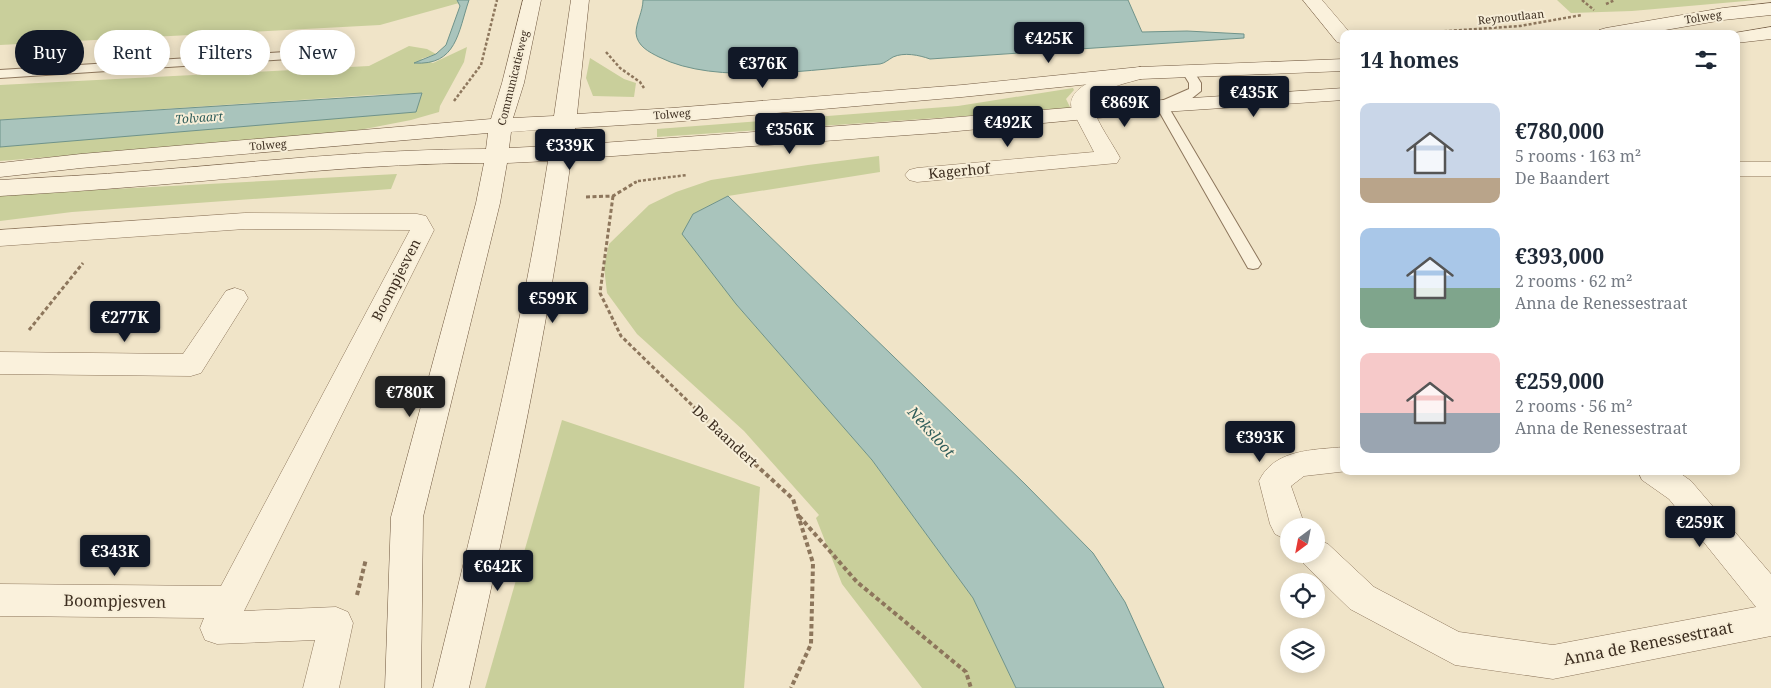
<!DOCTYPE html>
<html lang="en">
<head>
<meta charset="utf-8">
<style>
  :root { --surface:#fff; --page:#f2f2f3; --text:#1f2937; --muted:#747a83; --accent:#111827 }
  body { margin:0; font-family:"Noto Serif",serif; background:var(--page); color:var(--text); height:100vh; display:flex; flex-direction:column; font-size:19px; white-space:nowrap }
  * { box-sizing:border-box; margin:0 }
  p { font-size:16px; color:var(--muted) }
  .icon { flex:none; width:28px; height:28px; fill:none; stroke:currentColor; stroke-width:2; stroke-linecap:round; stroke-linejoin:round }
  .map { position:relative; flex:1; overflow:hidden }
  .panel { position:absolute; left:1340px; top:30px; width:400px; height:445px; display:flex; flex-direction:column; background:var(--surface); border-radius:10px; box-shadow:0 2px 12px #0003 }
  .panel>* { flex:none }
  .top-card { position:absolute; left:15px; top:30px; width:475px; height:45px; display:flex; gap:10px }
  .needle { width:32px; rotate:212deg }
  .buttons { position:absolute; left:1280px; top:518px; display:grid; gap:10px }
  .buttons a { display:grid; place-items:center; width:45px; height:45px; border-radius:50%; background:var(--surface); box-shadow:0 2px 12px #0003; font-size:25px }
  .price { position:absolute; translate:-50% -42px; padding:0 11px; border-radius:5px; background:var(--accent); color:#fff; font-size:16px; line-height:32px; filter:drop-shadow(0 1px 2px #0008) }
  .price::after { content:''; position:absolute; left:50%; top:30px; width:15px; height:11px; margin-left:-8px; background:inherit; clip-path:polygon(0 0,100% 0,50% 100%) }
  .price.active { background:#222; color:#fff }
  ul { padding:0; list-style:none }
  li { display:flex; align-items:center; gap:15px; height:125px; padding:0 20px }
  li span { display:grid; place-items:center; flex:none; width:140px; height:100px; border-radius:10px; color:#555 }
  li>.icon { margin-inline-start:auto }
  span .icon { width:60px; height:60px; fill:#fffc; stroke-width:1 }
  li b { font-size:21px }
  h2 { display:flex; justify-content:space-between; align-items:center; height:60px; padding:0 20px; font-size:21px }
  .chip { padding:0 18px; border-radius:22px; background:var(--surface); box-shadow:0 2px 12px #0003; font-size:18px; line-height:45px }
  .chip.active { background:var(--accent); color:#fff }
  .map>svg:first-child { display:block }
</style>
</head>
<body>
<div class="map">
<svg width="1771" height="688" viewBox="0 0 1771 688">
  <rect width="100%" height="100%" fill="#f0e4c8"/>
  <g fill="#c9cf9b">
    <polygon points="0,0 457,0 459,3 380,25 0,45"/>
    <polygon points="1557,0 1757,0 1632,11 1571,13"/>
    <polygon points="409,46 427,49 436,54 421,59 433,63 467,47 464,62 440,106 439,112 411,120 339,134 0,161 0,147 422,93 373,95 0,120 0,85 369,66"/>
    <polygon points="590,58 624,79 636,83 634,97 593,96 586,78"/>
    <polygon points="1073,88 1074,90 1066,99 1071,109 657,137 657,129 958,106"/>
    <polygon points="879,156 880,172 728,196 693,214 736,304 872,460 973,598 1016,688 922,688 842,584 816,518 819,515 744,431 637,334 607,293 604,267 609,244 649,205 676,192 711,180 808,165"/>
    <polygon points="397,174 391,189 72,212 0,221 0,195"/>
    <polygon points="562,420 760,487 744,688 485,688"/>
  </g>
  <g fill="#a9c4bc" stroke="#6f938a">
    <path d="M457,0H469C458,32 457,66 414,63L436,54L446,45L460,6Z"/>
    <path d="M643,0H1128L1142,32L1187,31L1244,34V38L930,59C919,55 904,52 893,57C888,60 885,63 880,64C815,69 716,86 659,57C649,52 637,46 636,33C636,23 643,11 643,0Z"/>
    <polygon points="422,93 416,112 0,147 0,120"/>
    <polygon points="728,196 1025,484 1093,553 1125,602 1164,688 1016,688 973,598 872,460 736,304 682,234 693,214"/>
  </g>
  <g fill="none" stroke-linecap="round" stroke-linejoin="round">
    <defs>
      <g id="lane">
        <polygon points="347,48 351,49 353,52 351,55 0,78 0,70"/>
        <polygon points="1187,66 1191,67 1201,83 1201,91 1191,99 1169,108 1261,264 1258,268 1253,269 1248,268 1156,106 1157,103 1189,89 1189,83 1181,70"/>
      </g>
      <g id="street">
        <polygon points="1303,0 1322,0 1351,34 1344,34 1344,44 1337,42"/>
        <path d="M1140,67L1147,69L1150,73L1147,77C1136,81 1099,88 1093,99C1087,109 1115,147 1120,158L1117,163L917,182L909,180L905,175L909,170L917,168L1094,152L1072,110C1063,82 1121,71 1140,67Z"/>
        <rect x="1736" y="162" width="35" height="14"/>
        <polygon points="245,213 417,214 426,216 434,230 244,611 336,607 348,612 353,623 339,688 303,688 315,640 217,644 205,640 200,628 204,618 0,616 0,584 221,586 410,230 245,229 0,246 0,230"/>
        <polygon points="235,288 244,291 248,298 201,373 191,376 0,374 0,352 183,354 226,291"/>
        <path d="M1344,447V471H1348L1304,476L1291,486L1305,526H1289V541L1275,534L1270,524L1259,481C1274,449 1313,450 1344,447Z"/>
        <polygon points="1638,471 1677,471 1691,481 1771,574 1771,636 1553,679 1455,665 1350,609 1304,564 1300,554 1316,554 1316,539 1328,544 1374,587 1459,632 1553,645 1756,607 1669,499 1642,480"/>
      </g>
      <g id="secondary">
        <path d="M523,0H541L524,83L513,118L554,116L571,0H589L577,114L672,108L962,85L1140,67L1344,59V71L1140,79L962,97L672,122L575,128L573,145L936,119L1162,100L1344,88V100L1162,112L936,133L571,159C547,338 508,512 469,688H433C476,513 520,339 548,161L507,163L500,203L423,517L421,688H385L391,517L476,203L484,163C370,163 257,177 144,186C96,190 48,193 0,196V180C48,177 96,175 143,171C258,162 372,149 486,149L488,133L81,168L0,177V163L81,154L491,119L502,83ZM552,129L550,146L509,148L511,132Z"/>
        <polygon points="1771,3 1771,15 1723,20 1642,34 1596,34 1599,30 1606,28 1723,8"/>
        <polygon points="1771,27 1771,39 1736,43 1736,34 1728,34"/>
      </g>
    </defs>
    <use href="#lane" stroke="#8d765c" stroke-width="2"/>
    <use href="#street" stroke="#8d765c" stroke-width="1"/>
    <use href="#secondary" stroke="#6f573f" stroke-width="1"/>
    <g stroke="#8d765c" stroke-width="2.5" stroke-dasharray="3 2" stroke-linecap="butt">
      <polyline points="1582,0 1594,10"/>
      <polyline points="1606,4 1615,0"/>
      <polyline points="1465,33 1478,34"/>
      <polyline points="1404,34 1520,26 1582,15"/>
      <polyline points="606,52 620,68 640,82 644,88"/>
      <polyline points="454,101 481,65 497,0"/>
      <polyline points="638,181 687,175"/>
      <polyline points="634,183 638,181"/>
    </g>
    <g stroke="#8d765c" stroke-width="3" stroke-dasharray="4 2.5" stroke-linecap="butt">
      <polyline points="613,196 600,293 621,336 696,409"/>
      <polyline points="586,197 613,196 636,182"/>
      <polyline points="29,330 83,263"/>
    </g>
    <g stroke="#8d765c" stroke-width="4" stroke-dasharray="4.5 3" stroke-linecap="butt">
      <polyline points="694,408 793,499 813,563 811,644 791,688"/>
      <polyline points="799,516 857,582 966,672 971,688"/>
      <polyline points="357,595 366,559"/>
    </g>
    <use href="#lane" fill="#faf1dc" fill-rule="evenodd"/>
    <use href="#street" fill="#faf1dc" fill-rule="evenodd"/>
    <use href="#secondary" fill="#faf1dc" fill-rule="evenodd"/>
  </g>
  <g text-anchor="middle" stroke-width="4" stroke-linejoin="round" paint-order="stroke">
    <g font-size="11" fill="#3d2e20" stroke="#f7eed8">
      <text transform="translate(1511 17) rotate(-6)" y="4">Reynoutlaan</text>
      <text transform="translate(1703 17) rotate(-9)" y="4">Tolweg</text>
      <text transform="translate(513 78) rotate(-76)" y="4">Communicatieweg</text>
      <text transform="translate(672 114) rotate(-5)" y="4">Tolweg</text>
      <text transform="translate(268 145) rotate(-5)" y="4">Tolweg</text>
    </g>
    <g font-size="12" font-style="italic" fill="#2f5d5a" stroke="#f7eed8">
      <text transform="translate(199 118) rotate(-4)" y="4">Tolvaart</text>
    </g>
    <g font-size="14" fill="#3d2e20" stroke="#f7eed8">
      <text transform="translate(959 171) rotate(-5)" y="5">Kagerhof</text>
      <text transform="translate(396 280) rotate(-63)" y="5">Boompjesven</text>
      <text transform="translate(725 436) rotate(43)" y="5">De Baandert</text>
    </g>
    <g font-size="15" font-style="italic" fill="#2f5d5a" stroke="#f7eed8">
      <text transform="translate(931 432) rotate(48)" y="5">Neksloot</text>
    </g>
    <g font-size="16" fill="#3d2e20" stroke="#f7eed8">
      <text transform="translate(115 601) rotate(1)" y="6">Boompjesven</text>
      <text transform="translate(1648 643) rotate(-11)" y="6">Anna de Renessestraat</text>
    </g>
  </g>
</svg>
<div class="buttons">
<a><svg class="needle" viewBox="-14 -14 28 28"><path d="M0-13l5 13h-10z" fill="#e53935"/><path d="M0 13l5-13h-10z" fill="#747a83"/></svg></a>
<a><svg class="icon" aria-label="locate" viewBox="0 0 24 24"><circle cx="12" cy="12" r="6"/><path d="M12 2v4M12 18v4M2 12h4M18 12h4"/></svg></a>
<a><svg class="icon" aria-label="layers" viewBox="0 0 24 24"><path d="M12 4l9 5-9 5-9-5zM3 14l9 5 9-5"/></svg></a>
</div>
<b class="price" style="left:1049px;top:64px">€425K</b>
<b class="price" style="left:763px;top:89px">€376K</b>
<b class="price" style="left:1254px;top:118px">€435K</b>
<b class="price" style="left:1125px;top:128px">€869K</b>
<b class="price" style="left:1008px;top:148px">€492K</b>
<b class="price" style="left:790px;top:155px">€356K</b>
<b class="price" style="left:570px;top:171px">€339K</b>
<b class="price" style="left:553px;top:324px">€599K</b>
<b class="price" style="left:125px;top:343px">€277K</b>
<b class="price active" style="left:410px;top:418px">€780K</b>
<b class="price" style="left:1260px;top:463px">€393K</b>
<b class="price" style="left:1700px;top:548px">€259K</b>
<b class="price" style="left:115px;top:577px">€343K</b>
<b class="price" style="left:498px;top:592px">€642K</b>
<div class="top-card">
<a class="chip active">Buy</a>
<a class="chip">Rent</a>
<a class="chip">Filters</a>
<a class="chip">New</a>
</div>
<section class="panel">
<h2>14 homes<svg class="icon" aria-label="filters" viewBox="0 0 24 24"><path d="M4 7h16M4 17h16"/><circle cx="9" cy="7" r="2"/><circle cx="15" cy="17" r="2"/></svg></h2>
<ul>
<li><span style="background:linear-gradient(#c9d6e8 75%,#b9a48a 0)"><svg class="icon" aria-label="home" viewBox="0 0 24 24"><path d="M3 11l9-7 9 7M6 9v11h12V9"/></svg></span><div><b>€780,000</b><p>5 rooms · 163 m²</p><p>De Baandert</p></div></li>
<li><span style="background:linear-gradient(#a9c7e8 60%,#7fa58c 0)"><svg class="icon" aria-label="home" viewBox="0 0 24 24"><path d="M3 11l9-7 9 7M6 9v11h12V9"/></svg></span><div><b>€393,000</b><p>2 rooms · 62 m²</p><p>Anna de Renessestraat</p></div></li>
<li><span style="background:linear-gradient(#f6c9c9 60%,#9aa5b1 0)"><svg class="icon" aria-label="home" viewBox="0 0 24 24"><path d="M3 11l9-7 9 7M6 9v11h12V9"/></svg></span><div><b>€259,000</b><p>2 rooms · 56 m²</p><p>Anna de Renessestraat</p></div></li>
</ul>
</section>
</div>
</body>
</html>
